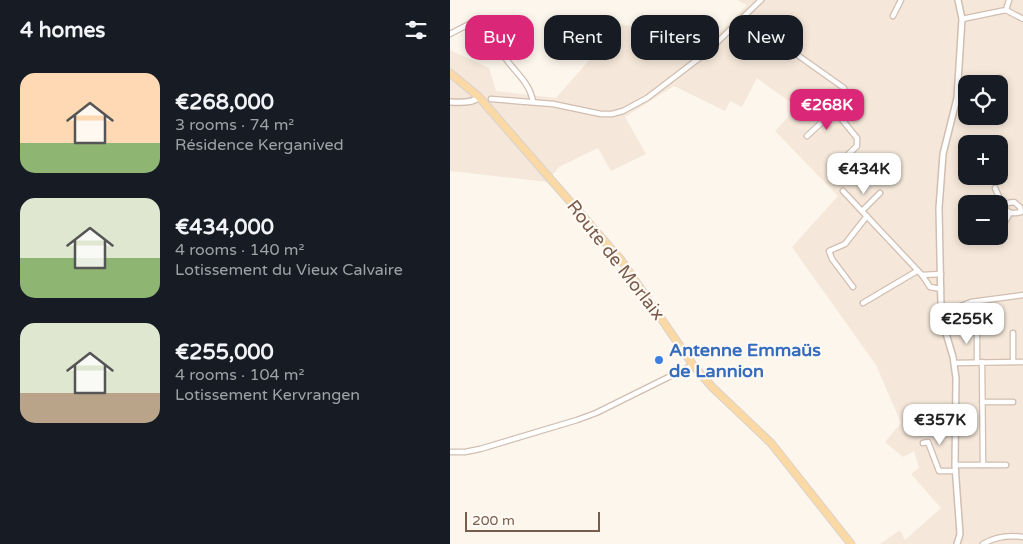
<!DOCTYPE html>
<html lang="en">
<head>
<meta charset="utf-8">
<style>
  :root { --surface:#171b24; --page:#20242c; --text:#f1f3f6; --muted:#9ea1a6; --accent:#db2777 }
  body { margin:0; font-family:"Varela Round",sans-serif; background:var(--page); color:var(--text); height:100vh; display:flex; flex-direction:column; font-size:19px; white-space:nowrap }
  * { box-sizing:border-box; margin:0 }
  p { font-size:16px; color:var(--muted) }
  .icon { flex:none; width:28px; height:28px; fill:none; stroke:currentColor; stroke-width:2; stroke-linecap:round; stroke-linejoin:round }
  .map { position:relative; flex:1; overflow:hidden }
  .panel { display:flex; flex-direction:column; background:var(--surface); width:450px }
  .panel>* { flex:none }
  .banner { position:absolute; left:15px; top:15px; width:475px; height:45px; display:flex; gap:10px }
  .fabs { position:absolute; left:508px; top:75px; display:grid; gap:10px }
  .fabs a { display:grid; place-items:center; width:50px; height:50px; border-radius:10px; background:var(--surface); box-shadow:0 2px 8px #0003; font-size:25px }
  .scale { position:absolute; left:15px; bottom:12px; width:135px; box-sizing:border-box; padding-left:5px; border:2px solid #7a5c4d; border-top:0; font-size:14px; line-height:18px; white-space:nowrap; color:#7a5c4d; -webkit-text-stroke:4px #fffaf3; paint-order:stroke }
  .price { position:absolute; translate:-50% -42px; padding:0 11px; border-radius:10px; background:#fff; color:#222; font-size:16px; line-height:32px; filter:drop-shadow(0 1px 2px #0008) }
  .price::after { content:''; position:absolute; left:50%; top:30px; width:15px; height:11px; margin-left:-8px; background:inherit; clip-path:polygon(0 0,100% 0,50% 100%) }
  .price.on { background:var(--accent); color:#fff }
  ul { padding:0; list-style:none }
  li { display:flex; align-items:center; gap:15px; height:125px; padding:0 20px }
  li span { display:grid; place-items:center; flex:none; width:140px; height:100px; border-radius:15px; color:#555 }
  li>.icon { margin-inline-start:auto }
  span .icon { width:60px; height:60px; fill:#fffc; stroke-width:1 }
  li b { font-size:21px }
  h2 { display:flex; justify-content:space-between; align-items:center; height:60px; padding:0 20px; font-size:21px }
  .pill { padding:0 18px; border-radius:15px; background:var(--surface); box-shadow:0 2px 8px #0003; font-size:18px; line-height:45px }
  .pill.on { background:var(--accent); color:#fff }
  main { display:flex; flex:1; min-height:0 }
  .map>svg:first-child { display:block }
</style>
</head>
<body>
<main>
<section class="panel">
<h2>4 homes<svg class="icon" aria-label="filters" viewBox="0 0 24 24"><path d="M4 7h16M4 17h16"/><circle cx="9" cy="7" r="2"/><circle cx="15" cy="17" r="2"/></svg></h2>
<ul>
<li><span style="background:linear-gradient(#ffd9b3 70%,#8fb573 0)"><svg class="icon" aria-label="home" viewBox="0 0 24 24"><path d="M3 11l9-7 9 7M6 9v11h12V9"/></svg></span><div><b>€268,000</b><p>3 rooms · 74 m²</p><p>Résidence Kerganived</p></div></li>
<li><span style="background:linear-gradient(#dfe7d0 60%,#8fb573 0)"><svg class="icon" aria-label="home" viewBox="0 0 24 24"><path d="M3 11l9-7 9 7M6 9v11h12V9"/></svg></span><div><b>€434,000</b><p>4 rooms · 140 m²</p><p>Lotissement du Vieux Calvaire</p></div></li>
<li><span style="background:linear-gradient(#dfe7d0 70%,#b9a48a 0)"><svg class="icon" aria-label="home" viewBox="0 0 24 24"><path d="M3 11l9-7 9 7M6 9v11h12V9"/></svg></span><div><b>€255,000</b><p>4 rooms · 104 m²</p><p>Lotissement Kervrangen</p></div></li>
</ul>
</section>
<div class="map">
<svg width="573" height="544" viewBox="0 0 573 544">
  <rect width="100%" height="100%" fill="#fdf6ec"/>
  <path fill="#f5e8da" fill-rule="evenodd" d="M287,0H573V544H430L450,530L455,540L491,508L461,474L469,468L464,451L453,457L435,442L451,423L426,365L342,247L388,196L325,131L347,107L307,78L292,107L280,101L275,111L224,86L175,117L196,154L161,171L148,148L109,167L97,182L0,171V50L39,68L46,91L106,98L171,24L255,47L297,5ZM516,84H549V116H516ZM516,144H549V176H516ZM516,204H549V236H516Z"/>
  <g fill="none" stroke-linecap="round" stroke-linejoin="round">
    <defs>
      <g id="minor">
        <polyline points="556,10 573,19"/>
        <polyline points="556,10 559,0"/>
        <polyline points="443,16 451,0"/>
        <polyline points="292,19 315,32 394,88 395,101 357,136"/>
        <polyline points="512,19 556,10"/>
        <path d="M0,34L25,21L32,22C40,34 47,47 56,59C66,73 80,83 83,102"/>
        <polyline points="549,89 552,88 550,78"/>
        <polyline points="507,98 516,98"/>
        <polyline points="41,99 103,104 151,114 162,114 173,111 197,98 256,53 311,0"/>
        <polyline points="385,111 407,138 407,146 386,166"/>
        <polyline points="545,188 553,206"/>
        <polyline points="393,191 472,275 480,287 491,289"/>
        <path d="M564,202L570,207L571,212C563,214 558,214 553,206L558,203Z"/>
        <polyline points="412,211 430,193"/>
        <polyline points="551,241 551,229 560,213"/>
        <polyline points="472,275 491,274"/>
        <polyline points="403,287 382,259 379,251 395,244 417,216"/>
        <polyline points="413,303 467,271"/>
        <polyline points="492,313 521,302 573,295"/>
        <polyline points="527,327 527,362"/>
        <polyline points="563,333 563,362"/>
        <polyline points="532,362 533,465"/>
        <polyline points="505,363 573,362"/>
        <polyline points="532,402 563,402"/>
        <polyline points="473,443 478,442 489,471 506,471"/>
        <polyline points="0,452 15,452 30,449 127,420 146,413 243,365"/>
        <polyline points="505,465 556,465"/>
        <path d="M533,544C546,536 559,535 573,537"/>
      </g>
      <g id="tertiary">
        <path d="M0,102C10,102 21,104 29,97"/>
        <polyline points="507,544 510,534 505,465 506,378 503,357 495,330 491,307 489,208 493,154 507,98 512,19 508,0"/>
      </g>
      <polyline id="primary" points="0,73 29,97 171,260 243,365 262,387 321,443 401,544"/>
    </defs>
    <use href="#minor" stroke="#d1beb0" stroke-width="7"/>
    <use href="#tertiary" stroke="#d1beb0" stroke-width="8"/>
    <use href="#primary" stroke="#dad1cd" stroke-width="9"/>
    <use href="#minor" stroke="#fff" stroke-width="4.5"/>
    <use href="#tertiary" stroke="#fff" stroke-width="5"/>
    <use href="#primary" stroke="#fbd9a5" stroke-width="7"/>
  </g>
  <circle fill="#3f7fe0" stroke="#fffaf3" stroke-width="2" cx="209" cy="360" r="5"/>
  <g text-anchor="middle" stroke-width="4.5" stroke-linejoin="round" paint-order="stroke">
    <g font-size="18" fill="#7a5c4d" stroke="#fffaf3">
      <text transform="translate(166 260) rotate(52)" y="6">Route de Morlaix</text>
    </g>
    <g font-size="18" font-weight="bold" fill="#366cbe" stroke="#fffaf3" text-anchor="start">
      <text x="219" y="356">Antenne Emmaüs<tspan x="219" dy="21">de Lannion</tspan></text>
    </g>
  </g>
</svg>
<div class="fabs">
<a><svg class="icon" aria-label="locate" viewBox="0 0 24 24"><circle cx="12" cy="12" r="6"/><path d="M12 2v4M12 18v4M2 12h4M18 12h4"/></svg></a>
<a>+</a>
<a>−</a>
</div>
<div class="scale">200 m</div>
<b class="price on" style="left:377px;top:131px">€268K</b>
<b class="price" style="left:414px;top:195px">€434K</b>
<b class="price" style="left:517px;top:345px">€255K</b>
<b class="price" style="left:490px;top:446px">€357K</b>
<div class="banner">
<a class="pill on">Buy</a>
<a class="pill">Rent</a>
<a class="pill">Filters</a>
<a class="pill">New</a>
</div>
</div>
</main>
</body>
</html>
